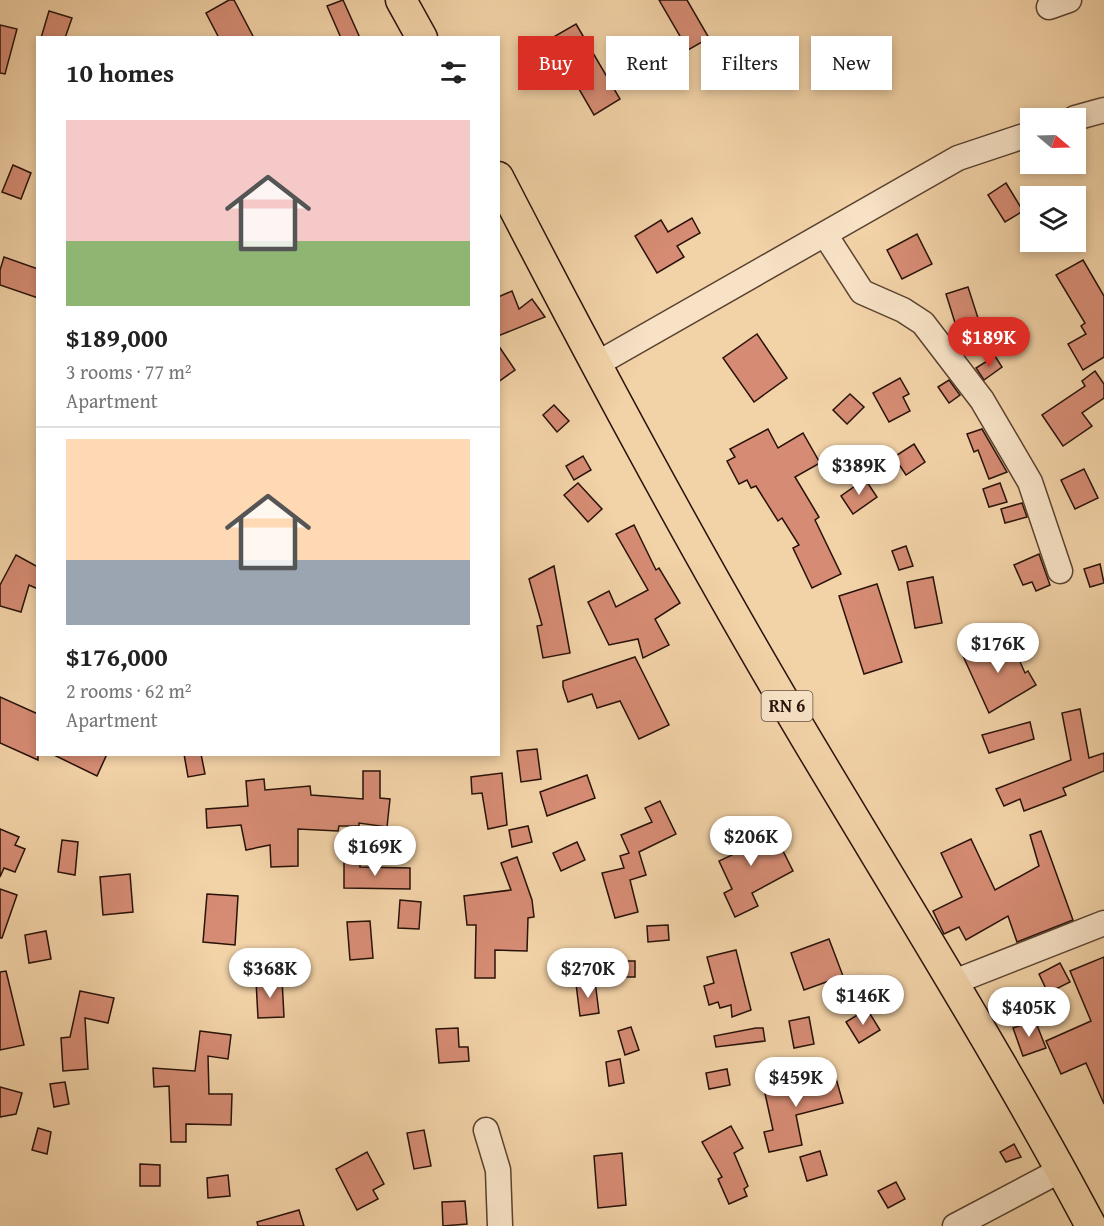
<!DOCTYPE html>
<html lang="en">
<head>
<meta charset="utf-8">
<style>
  :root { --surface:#fff; --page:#f2f2f2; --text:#222; --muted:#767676; --line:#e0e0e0; --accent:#d93025 }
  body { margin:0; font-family:"Gentium Book Plus",serif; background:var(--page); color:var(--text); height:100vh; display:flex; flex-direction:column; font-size:22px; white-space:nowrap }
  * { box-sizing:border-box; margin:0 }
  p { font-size:20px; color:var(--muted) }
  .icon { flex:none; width:33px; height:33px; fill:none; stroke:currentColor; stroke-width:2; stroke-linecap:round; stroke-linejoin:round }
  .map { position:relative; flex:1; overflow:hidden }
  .side { position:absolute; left:36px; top:36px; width:464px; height:720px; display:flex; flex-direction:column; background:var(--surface); border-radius:0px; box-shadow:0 3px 9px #0003 }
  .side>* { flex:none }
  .guide { position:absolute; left:518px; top:36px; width:496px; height:54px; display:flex; gap:12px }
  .needle { width:39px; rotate:109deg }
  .buttons { position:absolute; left:1020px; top:108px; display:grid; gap:12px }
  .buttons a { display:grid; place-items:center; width:66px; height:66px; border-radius:0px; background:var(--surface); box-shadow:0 3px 9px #0003; font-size:30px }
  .price { position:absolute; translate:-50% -51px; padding:0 14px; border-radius:21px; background:#fff; color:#222; font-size:20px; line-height:39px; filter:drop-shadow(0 2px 3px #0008) }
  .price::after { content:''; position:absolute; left:50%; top:36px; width:18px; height:14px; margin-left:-9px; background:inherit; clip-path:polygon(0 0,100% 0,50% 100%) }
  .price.current { background:var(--accent); color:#fff }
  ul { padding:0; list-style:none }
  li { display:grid; align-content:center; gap:12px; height:318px; padding:0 30px }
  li+li { border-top:2px solid var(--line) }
  li span { display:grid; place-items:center; height:186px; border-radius:0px; color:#555 }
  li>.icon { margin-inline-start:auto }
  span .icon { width:108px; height:108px; fill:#fffc; stroke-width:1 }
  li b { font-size:26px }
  h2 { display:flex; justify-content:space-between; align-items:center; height:72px; padding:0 30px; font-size:26px }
  .chip { padding:0 21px; border-radius:0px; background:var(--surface); box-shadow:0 3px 9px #0003; font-size:21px; line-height:54px }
  .chip.current { background:var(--accent); color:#fff }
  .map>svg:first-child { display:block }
</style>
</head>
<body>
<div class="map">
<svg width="1104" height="1226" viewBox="0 0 1104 1226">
  <rect width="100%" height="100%" fill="#f2d2a7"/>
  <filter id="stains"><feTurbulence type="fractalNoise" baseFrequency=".00333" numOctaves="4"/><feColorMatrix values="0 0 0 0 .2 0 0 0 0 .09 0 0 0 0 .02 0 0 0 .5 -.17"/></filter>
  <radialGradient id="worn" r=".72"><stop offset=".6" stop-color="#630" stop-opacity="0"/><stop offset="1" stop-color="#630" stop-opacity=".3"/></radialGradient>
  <g fill="#d68c74" stroke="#281209" stroke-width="1.5">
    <polygon points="229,0 234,0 254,38 219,38 206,13"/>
    <polygon points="343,0 360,38 341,38 327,6"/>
    <polygon points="659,0 687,0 709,38 688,50"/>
    <polygon points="49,11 72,18 65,38 41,38"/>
    <polygon points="576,24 620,99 594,115 550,39"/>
    <polygon points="0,25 17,29 5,74 0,73"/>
    <polygon points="13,165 31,173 21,199 2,192"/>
    <polygon points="1006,183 1023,211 1005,222 988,195"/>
    <polygon points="692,218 700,233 677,246 684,257 657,273 635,236 661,220 668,232"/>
    <polygon points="917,234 932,264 902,279 887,250"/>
    <polygon points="4,257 38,269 38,298 0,285 0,270"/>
    <polygon points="1083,260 1104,296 1104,357 1083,370 1068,344 1086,334 1081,326 1085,323 1056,275"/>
    <polygon points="968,287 978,318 956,326 946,294"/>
    <polygon points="512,291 519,309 532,299 545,317 498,336 498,297"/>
    <polygon points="757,334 787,378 754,402 723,358"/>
    <polygon points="498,345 515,370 498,382"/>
    <polygon points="995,356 1002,367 984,380 976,368"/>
    <polygon points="1095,371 1104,384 1104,398 1082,413 1092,426 1063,446 1042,415 1085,386 1082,381"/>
    <polygon points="900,378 909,394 903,397 910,411 889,422 873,393"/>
    <polygon points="949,380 960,395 949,403 938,387"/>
    <polygon points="850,394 864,407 847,424 833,410"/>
    <polygon points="554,405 569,421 557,432 543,415"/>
    <polygon points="768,429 778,448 803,433 820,463 795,477 819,517 815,520 841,574 812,588 793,548 799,545 782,518 778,521 756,486 751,488 747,480 739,484 727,461 735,457 730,449"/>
    <polygon points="982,429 1007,472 989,479 978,450 974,452 967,434"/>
    <polygon points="914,444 925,462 906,475 894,457"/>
    <polygon points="583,456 591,470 574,480 566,466"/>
    <polygon points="1084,469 1098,498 1075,509 1061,480"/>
    <polygon points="865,479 877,497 853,514 841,496"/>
    <polygon points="578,483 602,509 588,522 564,495"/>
    <polygon points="1000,483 1007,502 989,507 983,489"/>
    <polygon points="1022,503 1027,517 1005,523 1001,509"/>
    <polygon points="634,525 656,570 659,568 680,603 655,619 669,645 643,658 638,639 609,645 588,602 609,591 616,607 648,590 616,534"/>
    <polygon points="906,546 913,566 899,570 892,551"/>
    <polygon points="1039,554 1050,585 1036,591 1032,582 1023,585 1014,565"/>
    <polygon points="16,555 38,567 38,589 29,585 21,612 0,606 0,585"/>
    <polygon points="1100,564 1104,583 1090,587 1084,569"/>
    <polygon points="554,566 570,653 543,658 537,626 542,625 529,579"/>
    <polygon points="933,577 942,623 915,628 907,582"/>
    <polygon points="877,584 902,662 864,674 839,596"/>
    <polygon points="1009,637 1025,673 1028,671 1036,685 989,713 963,656"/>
    <polygon points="635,657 669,725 639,739 620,701 597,708 592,694 568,702 563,687 563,681"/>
    <polygon points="0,697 38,714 38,760 0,743"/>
    <polygon points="1080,709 1089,758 1104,753 1104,771 1063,788 1066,795 1024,811 1020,799 1004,806 996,789 1071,760 1062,713"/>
    <polygon points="1030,722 1034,739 989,753 982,735"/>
    <polygon points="537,749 541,779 521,782 517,751"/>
    <polygon points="52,754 107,754 97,776"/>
    <polygon points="184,754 201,754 205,774 188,777"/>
    <polygon points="363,771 380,771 380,798 390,799 387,827 359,823 359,826 339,826 338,831 298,829 298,866 271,867 270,845 246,850 241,825 207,828 206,809 248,806 246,781 264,779 265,790 310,786 311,795 363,799"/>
    <polygon points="502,773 507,825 488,829 482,793 472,794 471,777"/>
    <polygon points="587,775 595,798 547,816 540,792"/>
    <polygon points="660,801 676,834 639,852 646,875 630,880 638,912 615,918 602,873 624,868 620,856 629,853 621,835 652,822 645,808"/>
    <polygon points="746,822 759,846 776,837 793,871 752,893 758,906 735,917 724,893 732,889 719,861 732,855 722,834"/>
    <polygon points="528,826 532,842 512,847 509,830"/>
    <polygon points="0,829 19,837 15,845 25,849 15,872 4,868 0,877"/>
    <polygon points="1041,831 1073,920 1017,942 1008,916 966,940 959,927 944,934 933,911 962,897 941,853 971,839 995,890 1039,866 1030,835"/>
    <polygon points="62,840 78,842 75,875 58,872"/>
    <polygon points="577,842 585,860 561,871 553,853"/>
    <polygon points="517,857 532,900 534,917 528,918 527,951 495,950 495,978 475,978 476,925 467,925 464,896 511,890 501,863"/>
    <polygon points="344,860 360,861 360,867 410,868 410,889 344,888"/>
    <polygon points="130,874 133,912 103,915 100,877"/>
    <polygon points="0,889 17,895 2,938 0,938"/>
    <polygon points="207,894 238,896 235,945 203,942"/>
    <polygon points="400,900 421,902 419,929 398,928"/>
    <polygon points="370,921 373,958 350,960 347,922"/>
    <polygon points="668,925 669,940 648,942 647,926"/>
    <polygon points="46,931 51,959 29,963 25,935"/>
    <polygon points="829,939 843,976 804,990 791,953"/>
    <polygon points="736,950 751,1010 732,1017 731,1005 720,1008 718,1002 709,1005 704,986 714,983 707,957"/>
    <polygon points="1104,957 1104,1104 1086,1063 1061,1074 1046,1041 1091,1021 1070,971"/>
    <rect x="618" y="961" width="17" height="16"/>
    <polygon points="1060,963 1070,982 1048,993 1039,974"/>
    <polygon points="6,971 24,1045 0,1050 0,972"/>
    <polygon points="282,979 284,1017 258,1018 256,981"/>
    <polygon points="595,981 599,1013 580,1016 576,984"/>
    <polygon points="80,991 114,998 108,1023 85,1018 88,1069 63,1071 61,1038 70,1037"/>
    <polygon points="867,1009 880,1030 859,1043 846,1022"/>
    <polygon points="809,1017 814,1044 794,1048 789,1021"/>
    <polygon points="1035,1020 1046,1048 1023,1056 1013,1028"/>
    <polygon points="631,1027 639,1050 625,1055 618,1031"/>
    <polygon points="458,1028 459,1047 468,1047 469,1061 439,1063 436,1029"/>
    <polygon points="756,1028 763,1028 765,1041 716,1047 714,1036"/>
    <polygon points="200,1031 231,1035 228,1059 208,1056 209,1094 232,1094 231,1125 186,1124 186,1142 171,1142 169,1086 154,1087 153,1068 195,1071"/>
    <polygon points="620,1059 624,1083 609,1086 606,1062"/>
    <polygon points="727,1069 730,1085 709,1089 706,1073"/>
    <polygon points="835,1075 843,1103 796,1115 802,1145 769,1152 764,1132 773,1130 764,1089 772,1087 770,1080 788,1076 790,1087"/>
    <polygon points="65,1082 69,1104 54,1107 50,1084"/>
    <polygon points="0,1087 22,1093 16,1114 0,1117"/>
    <polygon points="731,1126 743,1148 734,1153 748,1186 744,1189 747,1196 729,1204 718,1179 722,1177 702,1142"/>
    <polygon points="38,1128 51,1132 47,1154 32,1150"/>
    <polygon points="424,1130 431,1166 414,1169 407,1133"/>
    <polygon points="1014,1144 1021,1157 1006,1162 1000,1152"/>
    <polygon points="820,1151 827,1175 807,1181 800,1157"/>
    <polygon points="367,1152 384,1184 373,1190 378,1199 357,1210 336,1169"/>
    <polygon points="622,1153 626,1205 598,1208 594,1156"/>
    <polygon points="140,1164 160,1165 160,1186 140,1186"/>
    <polygon points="228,1175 230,1196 208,1198 207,1178"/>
    <polygon points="896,1182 905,1199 888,1208 878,1191"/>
    <polygon points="465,1201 467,1224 443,1226 442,1202"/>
    <polygon points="299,1210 304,1226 258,1226 257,1222"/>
  </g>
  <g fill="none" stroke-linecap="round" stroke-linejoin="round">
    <defs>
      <g id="minor">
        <polyline points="1049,7 1069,0"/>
        <polyline points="1075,118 1104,110"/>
        <polyline points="826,236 862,292 903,310 923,323 982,400 1030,482 1060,571"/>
        <polyline points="595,365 958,158 1030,134"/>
        <polyline points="954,982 1104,923"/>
        <polyline points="486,1130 498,1170 500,1226"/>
        <polyline points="955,1226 1061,1170"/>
      </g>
      <g id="major">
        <polyline points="401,0 422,38"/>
        <path d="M498,177C596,367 697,556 807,740C903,901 1003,1060 1091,1226"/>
      </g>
    </defs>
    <use href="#minor" stroke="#5a4230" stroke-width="27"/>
    <use href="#major" stroke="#281209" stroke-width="33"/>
    <use href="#minor" stroke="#f7e2c6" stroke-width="24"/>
    <use href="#major" stroke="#f2d2a7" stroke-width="30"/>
  </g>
  <g text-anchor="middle" stroke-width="6" stroke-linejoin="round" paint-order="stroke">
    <rect fill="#f7e2c6" stroke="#665042" stroke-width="1.5" x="761.5" y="691" width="51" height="30" rx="4.5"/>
    <g font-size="18" font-weight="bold" fill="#281209">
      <text x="787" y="712">RN 6</text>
    </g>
  </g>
  <rect width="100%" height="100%" filter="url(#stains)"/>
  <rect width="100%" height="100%" fill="url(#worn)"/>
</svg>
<div class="buttons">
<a><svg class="needle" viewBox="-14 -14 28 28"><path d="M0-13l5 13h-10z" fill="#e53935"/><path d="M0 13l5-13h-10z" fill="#767676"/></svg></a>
<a><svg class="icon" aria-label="layers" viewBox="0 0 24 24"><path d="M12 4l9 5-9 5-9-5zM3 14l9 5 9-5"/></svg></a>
</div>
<b class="price current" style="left:989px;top:368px">$189K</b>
<b class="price" style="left:859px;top:496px">$389K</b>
<b class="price" style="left:998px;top:674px">$176K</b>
<b class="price" style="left:751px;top:867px">$206K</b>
<b class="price" style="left:375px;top:877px">$169K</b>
<b class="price" style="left:270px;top:999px">$368K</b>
<b class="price" style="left:588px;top:999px">$270K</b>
<b class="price" style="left:863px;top:1026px">$146K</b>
<b class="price" style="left:1029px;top:1038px">$405K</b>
<b class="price" style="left:796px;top:1108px">$459K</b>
<div class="guide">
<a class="chip current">Buy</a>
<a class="chip">Rent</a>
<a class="chip">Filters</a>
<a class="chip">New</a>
</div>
<section class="side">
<h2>10 homes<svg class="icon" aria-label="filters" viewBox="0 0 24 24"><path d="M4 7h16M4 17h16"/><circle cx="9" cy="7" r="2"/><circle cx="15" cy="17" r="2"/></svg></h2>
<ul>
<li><span style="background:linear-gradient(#f6c9c9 65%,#8fb573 0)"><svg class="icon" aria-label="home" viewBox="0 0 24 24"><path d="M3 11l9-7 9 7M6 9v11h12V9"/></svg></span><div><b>$189,000</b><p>3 rooms · 77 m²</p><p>Apartment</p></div></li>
<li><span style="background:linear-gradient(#ffd9b3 65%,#9aa5b1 0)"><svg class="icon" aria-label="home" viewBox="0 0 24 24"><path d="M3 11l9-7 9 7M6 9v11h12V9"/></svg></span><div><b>$176,000</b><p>2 rooms · 62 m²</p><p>Apartment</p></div></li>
</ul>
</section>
</div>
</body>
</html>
